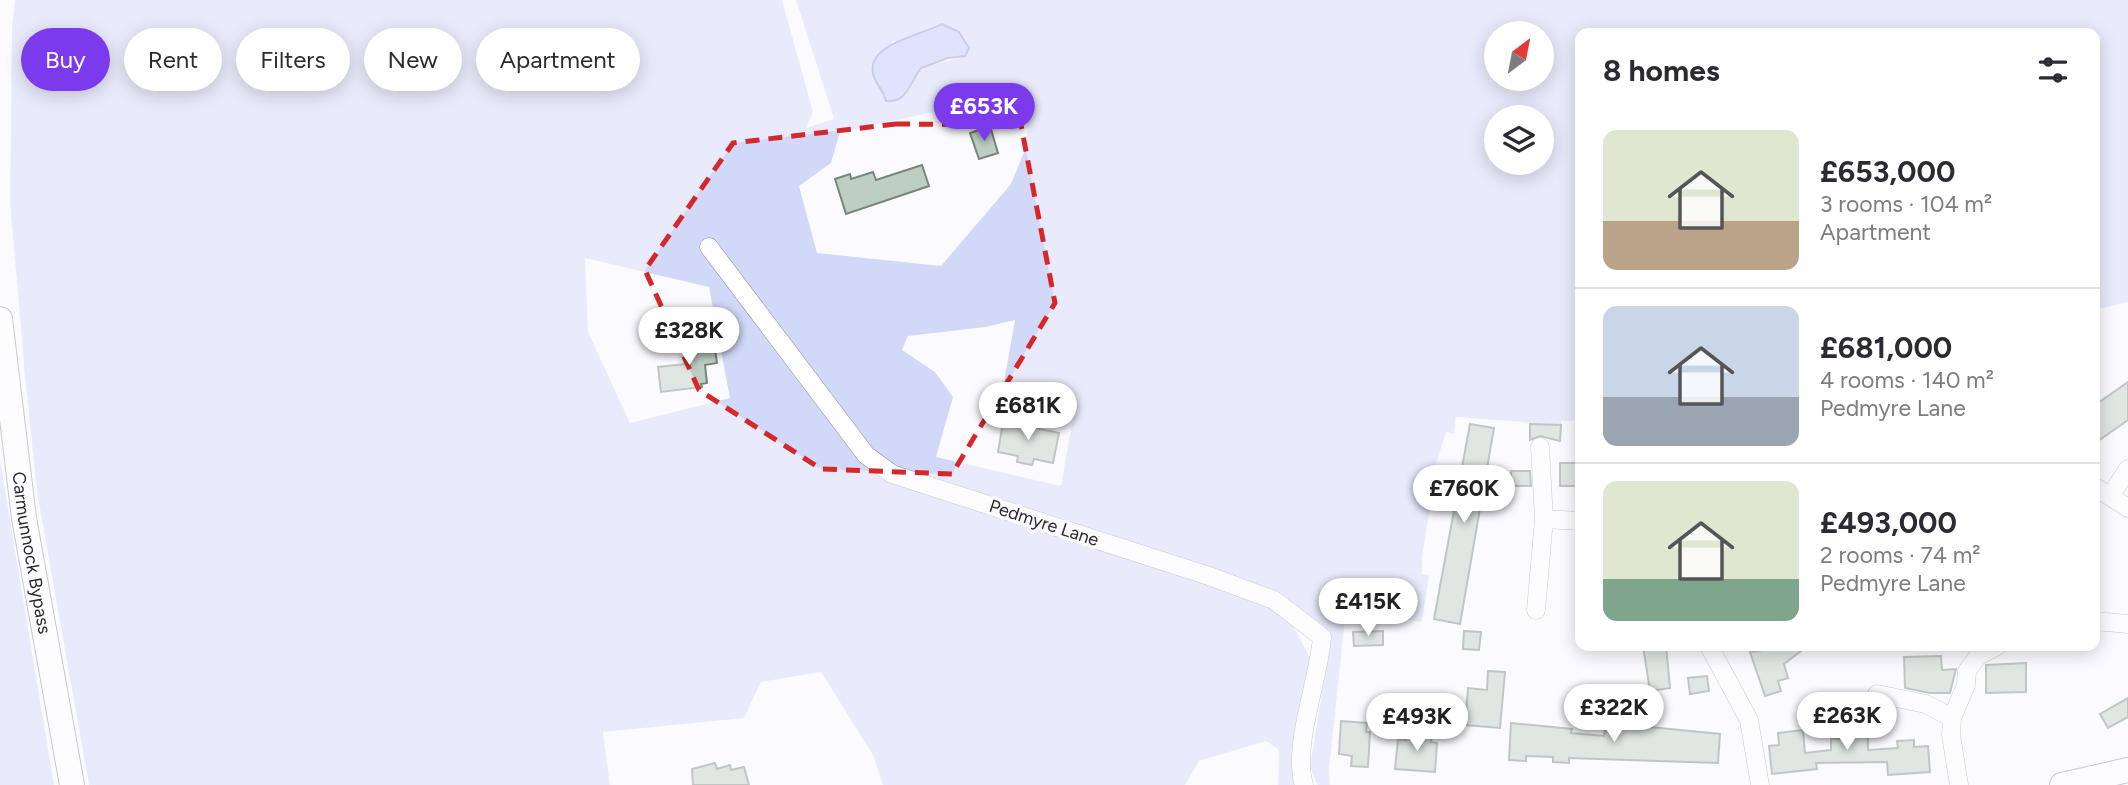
<!DOCTYPE html>
<html lang="en">
<head>
<meta charset="utf-8">
<style>
  :root { --surface:#fff; --page:#f2f2f3; --text:#2b2b33; --muted:#7c7c81; --line:#e1e1e2; --accent:#7c3aed }
  body { margin:0; font-family:Figtree,sans-serif; background:var(--page); color:var(--text); height:100vh; display:flex; flex-direction:column; font-size:26px; white-space:nowrap }
  * { box-sizing:border-box; margin:0 }
  p { font-size:23px; color:var(--muted) }
  .icon { flex:none; width:38px; height:38px; fill:none; stroke:currentColor; stroke-width:2; stroke-linecap:round; stroke-linejoin:round }
  .map { position:relative; flex:1; overflow:hidden }
  .side { position:absolute; left:1575px; top:28px; width:525px; height:623px; display:flex; flex-direction:column; background:var(--surface); border-radius:14px; box-shadow:0 4px 18px #0003 }
  .side>* { flex:none }
  .top-card { position:absolute; left:21px; top:28px; width:665px; height:63px; display:flex; gap:14px }
  .needle { width:46px; rotate:32deg }
  .controls { position:absolute; left:1484px; top:21px; display:grid; gap:14px }
  .controls a { display:grid; place-items:center; width:70px; height:70px; border-radius:50%; background:var(--surface); box-shadow:0 4px 18px #0003; font-size:35px }
  .price { position:absolute; translate:-50% -60px; padding:0 16px; border-radius:24px; background:#fff; color:#222; font-size:23px; line-height:46px; filter:drop-shadow(0 2px 4px #0008) }
  .price::after { content:''; position:absolute; left:50%; top:42px; width:21px; height:16px; margin-left:-10px; background:inherit; clip-path:polygon(0 0,100% 0,50% 100%) }
  .price.current { background:var(--accent); color:#fff }
  ul { padding:0; list-style:none }
  li { display:flex; align-items:center; gap:21px; height:175px; padding:0 28px }
  li+li { border-top:2px solid var(--line) }
  li span { display:grid; place-items:center; flex:none; width:196px; height:140px; border-radius:14px; color:#555 }
  li>.icon { margin-inline-start:auto }
  span .icon { width:84px; height:84px; fill:#fffc; stroke-width:1 }
  li b { font-size:30px }
  h2 { display:flex; justify-content:space-between; align-items:center; height:84px; padding:0 28px; font-size:30px }
  .pill { padding:0 24px; border-radius:32px; background:var(--surface); box-shadow:0 4px 18px #0003; font-size:24px; line-height:63px }
  .pill.current { background:var(--accent); color:#fff }
  .map>svg:first-child { display:block }
</style>
</head>
<body>
<div class="map">
<svg width="2128" height="785" viewBox="0 0 2128 785">
  <rect width="100%" height="100%" fill="#fbfbff"/>
  <g fill="#d2d8f8" fill-rule="evenodd">
    <path d="M15,0H782L813,112L806,128L834,119L796,0H2128V302L2095,310V33H1580V421H1561V425L1456,417L1454,434L1446,432L1437,461L1422,558V574L1429,575L1422,622L1346,609L1329,770L1330,785H1318L1310,767L1330,643L1306,616L1192,577L1280,611L1293,625L1313,664L1300,785H1278L1279,750L1266,741L1199,761L1185,785H883L873,755L821,672L761,682L744,718L603,732L610,785H89L37,492L25,376L10,202L12,28ZM942,24L965,56L921,68L906,95L886,101L883,90L892,42L914,37ZM1496,33H1542V79H1496ZM1029,96L1027,145L1011,184L941,266L817,253L799,186L831,163L840,132L986,101ZM1496,117H1542V163H1496ZM585,258L709,287L730,398L630,423L588,332ZM1015,320L1004,382L1076,399L1061,486L936,457L953,397L935,372L902,350L908,336L985,327Z"/>
    <polygon points="0,460 54,785 0,785"/>
  </g>
  <path fill="#bcc6fd" stroke="#9097bf" stroke-width="2" d="M942,24L959,32L969,48L965,56L948,58L921,68C910,82 908,103 886,101C884,91 877,86 874,77C862,44 923,35 942,24Z"/>
  <g fill="#bfcec2" stroke="#77867b" stroke-width="2">
    <polygon points="990,126 998,153 979,159 970,133"/>
    <polygon points="922,165 929,186 846,214 835,179 850,174 851,179 873,172 876,180"/>
    <polygon points="713,336 717,363 705,365 707,383 701,384 702,387 661,392 658,367 685,364 683,347 700,345 699,337"/>
    <polygon points="2128,382 2128,420 2095,443 2095,405"/>
    <polygon points="1017,415 1031,418 1030,427 1059,433 1053,463 1034,459 1032,465 1017,462 1018,456 998,452 1003,422 1015,424"/>
    <polygon points="1470,424 1494,428 1460,624 1434,619"/>
    <polygon points="1530,424 1561,425 1560,441 1540,436 1530,440"/>
    <rect x="1560" y="463" width="20" height="23"/>
    <polygon points="1511,471 1530,471 1531,486 1511,486"/>
    <polygon points="1383,631 1383,645 1354,646 1353,632"/>
    <polygon points="1464,631 1481,632 1479,650 1463,649"/>
    <polygon points="1643,646 1666,646 1670,688 1650,691"/>
    <polygon points="1777,648 1805,648 1784,664 1788,678 1778,681 1781,691 1765,696 1750,652"/>
    <polygon points="1941,656 1942,670 1956,669 1950,693 1930,693 1905,688 1904,657"/>
    <polygon points="2026,663 2026,692 1986,693 1986,665"/>
    <polygon points="1488,671 1505,672 1500,728 1465,725 1468,688 1487,690"/>
    <polygon points="1707,676 1709,691 1690,694 1688,678"/>
    <polygon points="2128,698 2128,717 2108,728 2100,714"/>
    <polygon points="1868,718 1868,750 1898,748 1897,741 1914,740 1914,747 1928,746 1930,772 1888,775 1887,762 1816,763 1817,769 1772,774 1769,746 1779,745 1778,733 1803,730 1805,753 1831,750 1831,739 1844,739 1844,719"/>
    <polygon points="1341,721 1367,723 1366,732 1370,732 1368,767 1351,766 1352,756 1339,754"/>
    <polygon points="1511,723 1572,729 1571,733 1604,736 1605,730 1619,731 1620,724 1720,734 1718,763 1569,758 1569,763 1553,762 1553,757 1526,756 1526,761 1509,760"/>
    <polygon points="1406,733 1432,735 1431,742 1437,743 1435,772 1395,769 1398,739 1406,740"/>
    <polygon points="715,763 717,769 730,765 731,770 744,767 749,785 693,785 692,769"/>
  </g>
  <g fill="none" stroke-linecap="round" stroke-linejoin="round">
    <defs>
      <g id="street">
        <path d="M709,247L866,455L892,474L1209,576L1274,600L1322,637C1319,680 1292,746 1304,785"/>
        <polyline points="2095,487 2128,508"/>
        <polyline points="2111,495 2128,469"/>
        <polyline points="1544,519 1580,521"/>
        <polyline points="1536,610 1544,519 1540,447"/>
        <polyline points="2095,621 2128,624"/>
        <polyline points="1709,646 1749,720 1760,785"/>
        <polyline points="1877,694 1926,704 1952,718"/>
        <polyline points="1959,785 1951,735 1952,718 1966,685 1967,671 1978,656 1997,646"/>
      </g>
      <g id="secondary">
        <path id="s1" d="M0,319L24,518L72,785"/>
        <polyline points="2062,785 2128,770"/>
      </g>
    </defs>
    <use href="#street" stroke="#888b9b" stroke-width="19"/>
    <use href="#secondary" stroke="#888b9b" stroke-width="26"/>
    <use href="#street" stroke="#fff" stroke-width="18"/>
    <use href="#secondary" stroke="#fff" stroke-width="24"/>
  </g>
  <path d="M0 0H2128V785H0ZM896,124L1021,125L1055,303L952,474L821,469L699,390L645,270L733,143Z" fill="#fbfbff" fill-opacity=".55" fill-rule="evenodd"/>
  <path fill="none" stroke="#d62828" stroke-width="5" stroke-dasharray="14 9" stroke-linejoin="round" d="M896,124L1021,125L1055,303L952,474L821,469L699,390L645,270L733,143Z"/>
  <g text-anchor="middle" stroke-width="7" stroke-linejoin="round" paint-order="stroke">
    <g font-size="18" fill="#28292f" stroke="#fbfbff">
      <text transform="translate(1044 523) rotate(18)" y="6">Pedmyre Lane</text>
      <text dy="6" stroke="none"><textPath href="#s1" startOffset="236">Carmunnock Bypass</textPath></text>
    </g>
  </g>
</svg>
<div class="controls">
<a><svg class="needle" viewBox="-14 -14 28 28"><path d="M0-13l5 13h-10z" fill="#e53935"/><path d="M0 13l5-13h-10z" fill="#7c7c81"/></svg></a>
<a><svg class="icon" aria-label="layers" viewBox="0 0 24 24"><path d="M12 4l9 5-9 5-9-5zM3 14l9 5 9-5"/></svg></a>
</div>
<b class="price current" style="left:984px;top:143px">£653K</b>
<b class="price" style="left:689px;top:367px">£328K</b>
<b class="price" style="left:1028px;top:442px">£681K</b>
<b class="price" style="left:1464px;top:525px">£760K</b>
<b class="price" style="left:1368px;top:638px">£415K</b>
<b class="price" style="left:1614px;top:744px">£322K</b>
<b class="price" style="left:1847px;top:752px">£263K</b>
<b class="price" style="left:1417px;top:753px">£493K</b>
<div class="top-card">
<a class="pill current">Buy</a>
<a class="pill">Rent</a>
<a class="pill">Filters</a>
<a class="pill">New</a>
<a class="pill">Apartment</a>
</div>
<section class="side">
<h2>8 homes<svg class="icon" aria-label="filters" viewBox="0 0 24 24"><path d="M4 7h16M4 17h16"/><circle cx="9" cy="7" r="2"/><circle cx="15" cy="17" r="2"/></svg></h2>
<ul>
<li><span style="background:linear-gradient(#dfe7d0 65%,#b9a48a 0)"><svg class="icon" aria-label="home" viewBox="0 0 24 24"><path d="M3 11l9-7 9 7M6 9v11h12V9"/></svg></span><div><b>£653,000</b><p>3 rooms · 104 m²</p><p>Apartment</p></div></li>
<li><span style="background:linear-gradient(#c9d6e8 65%,#9aa5b1 0)"><svg class="icon" aria-label="home" viewBox="0 0 24 24"><path d="M3 11l9-7 9 7M6 9v11h12V9"/></svg></span><div><b>£681,000</b><p>4 rooms · 140 m²</p><p>Pedmyre Lane</p></div></li>
<li><span style="background:linear-gradient(#dfe7d0 70%,#7fa58c 0)"><svg class="icon" aria-label="home" viewBox="0 0 24 24"><path d="M3 11l9-7 9 7M6 9v11h12V9"/></svg></span><div><b>£493,000</b><p>2 rooms · 74 m²</p><p>Pedmyre Lane</p></div></li>
</ul>
</section>
</div>
</body>
</html>
